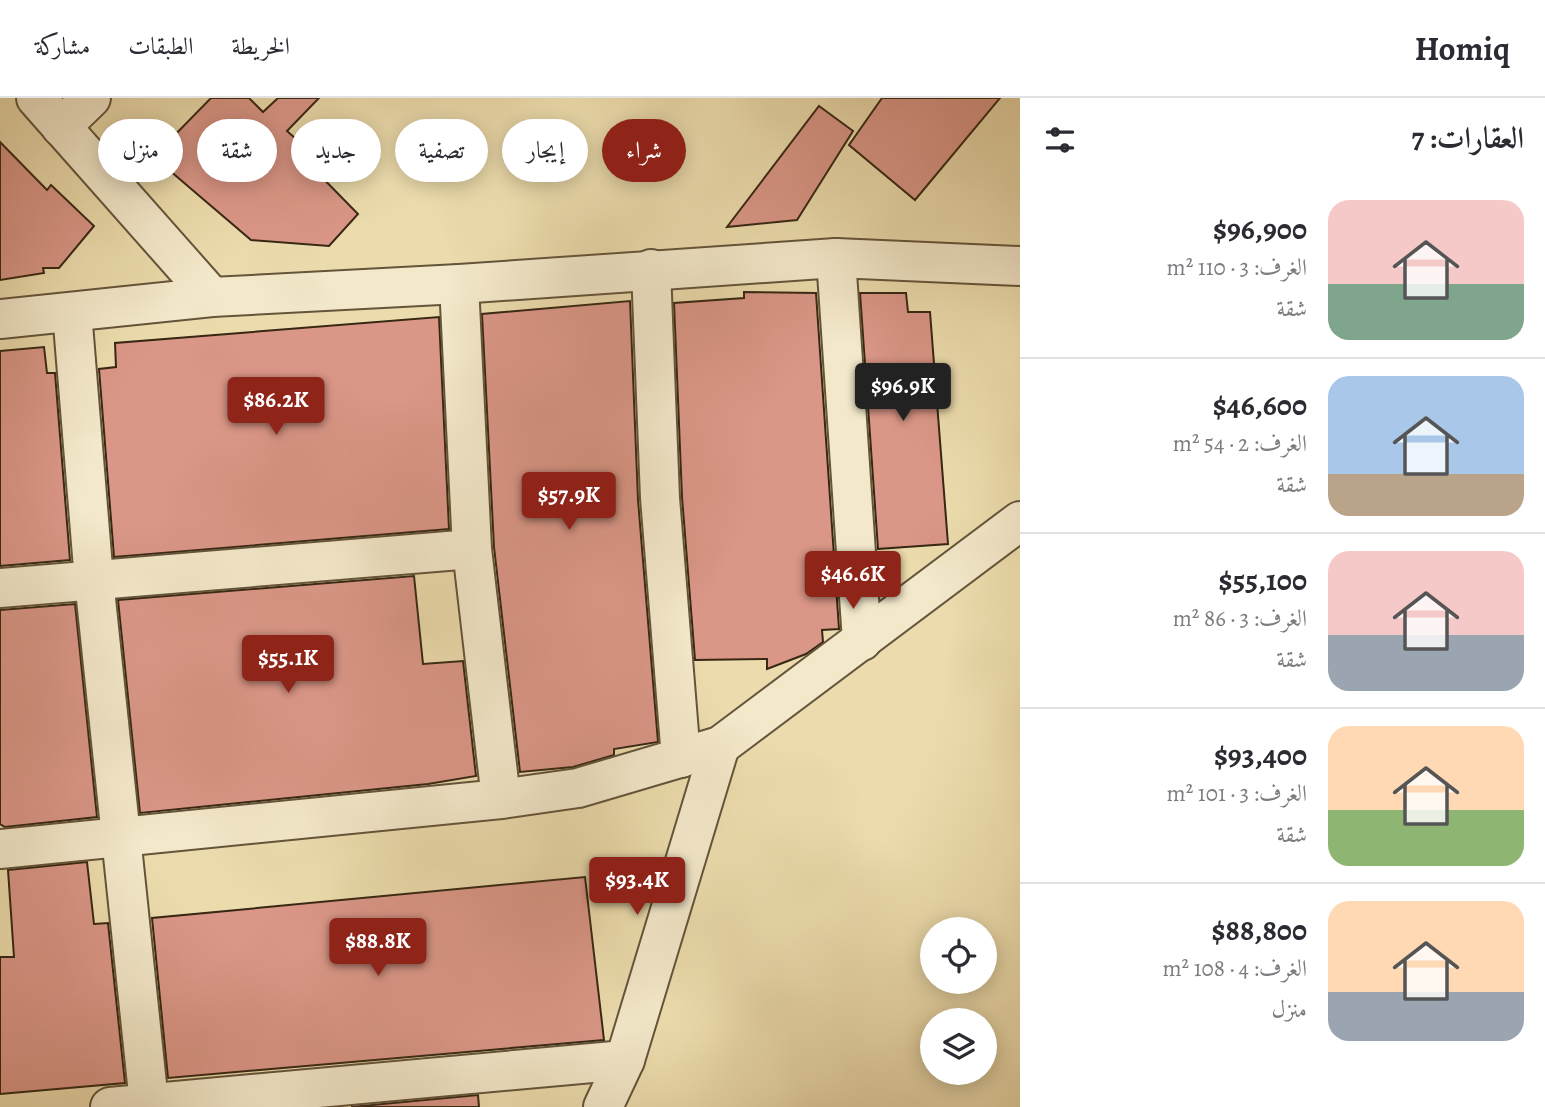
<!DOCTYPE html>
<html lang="ar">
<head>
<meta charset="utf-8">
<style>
  :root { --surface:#fff; --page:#f7f7f7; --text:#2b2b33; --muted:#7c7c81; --line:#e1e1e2; --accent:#8f2418 }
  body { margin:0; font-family:Alegreya,Amiri,serif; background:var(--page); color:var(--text); direction:rtl; height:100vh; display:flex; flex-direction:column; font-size:26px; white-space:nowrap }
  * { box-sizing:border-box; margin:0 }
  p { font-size:23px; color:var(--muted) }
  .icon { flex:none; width:38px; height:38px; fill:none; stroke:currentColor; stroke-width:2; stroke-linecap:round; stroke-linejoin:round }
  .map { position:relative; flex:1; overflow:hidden; direction:ltr }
  .sheet { display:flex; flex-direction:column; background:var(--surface); width:525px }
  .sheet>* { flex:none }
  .banner { position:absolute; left:21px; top:21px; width:665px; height:63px; direction:rtl; display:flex; gap:14px }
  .buttons { position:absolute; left:920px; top:819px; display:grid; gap:14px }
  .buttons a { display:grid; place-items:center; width:77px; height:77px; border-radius:50%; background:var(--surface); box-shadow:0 4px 18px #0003; font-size:35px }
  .price { position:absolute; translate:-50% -60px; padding:0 16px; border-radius:7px; background:var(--accent); color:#fff; font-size:23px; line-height:46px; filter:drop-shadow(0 2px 4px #0008) }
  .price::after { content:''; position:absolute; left:50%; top:42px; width:21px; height:16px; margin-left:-10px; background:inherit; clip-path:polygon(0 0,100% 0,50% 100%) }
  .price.on { background:#222; color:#fff }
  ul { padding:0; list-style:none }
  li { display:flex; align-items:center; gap:21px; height:175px; padding:0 21px }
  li+li { border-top:2px solid var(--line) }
  li span { display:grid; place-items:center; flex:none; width:196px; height:140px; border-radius:21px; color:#555 }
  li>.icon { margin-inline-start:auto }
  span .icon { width:84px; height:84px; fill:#fffc; stroke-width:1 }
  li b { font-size:30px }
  h2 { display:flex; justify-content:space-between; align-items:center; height:84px; padding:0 21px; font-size:30px }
  .tag { padding:0 24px; border-radius:32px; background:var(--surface); box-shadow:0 4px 18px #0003; font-size:24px; line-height:63px }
  .tag.on { background:var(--accent); color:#fff }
  header { display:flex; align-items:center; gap:42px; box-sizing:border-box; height:98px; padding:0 35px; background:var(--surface); border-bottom:2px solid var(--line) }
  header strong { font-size:33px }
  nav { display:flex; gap:38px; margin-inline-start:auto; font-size:24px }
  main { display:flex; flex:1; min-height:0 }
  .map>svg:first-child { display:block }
</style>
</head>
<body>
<header>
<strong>Homiq</strong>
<nav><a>الخريطة</a><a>الطبقات</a><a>مشاركة</a></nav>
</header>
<main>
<section class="sheet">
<h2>العقارات: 7<svg class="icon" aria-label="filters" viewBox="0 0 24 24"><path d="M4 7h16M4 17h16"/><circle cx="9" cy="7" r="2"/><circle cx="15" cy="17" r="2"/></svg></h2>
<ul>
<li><span style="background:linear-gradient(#f6c9c9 60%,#7fa58c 0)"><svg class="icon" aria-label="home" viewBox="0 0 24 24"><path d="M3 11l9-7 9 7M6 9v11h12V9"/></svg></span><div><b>$96,900</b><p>الغرف: 3 · 110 m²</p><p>شقة</p></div></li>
<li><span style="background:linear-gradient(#a9c7e8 70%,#b9a48a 0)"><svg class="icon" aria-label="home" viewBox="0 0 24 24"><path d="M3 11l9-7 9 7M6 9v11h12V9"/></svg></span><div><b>$46,600</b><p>الغرف: 2 · 54 m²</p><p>شقة</p></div></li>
<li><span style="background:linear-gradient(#f6c9c9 60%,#9aa5b1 0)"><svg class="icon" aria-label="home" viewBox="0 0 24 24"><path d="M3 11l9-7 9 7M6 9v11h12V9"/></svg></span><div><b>$55,100</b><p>الغرف: 3 · 86 m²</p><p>شقة</p></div></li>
<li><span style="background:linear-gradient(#ffd9b3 60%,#8fb573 0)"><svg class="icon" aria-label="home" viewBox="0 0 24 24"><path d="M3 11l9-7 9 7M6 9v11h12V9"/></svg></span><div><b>$93,400</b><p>الغرف: 3 · 101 m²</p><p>شقة</p></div></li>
<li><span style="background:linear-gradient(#ffd9b3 65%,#9aa5b1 0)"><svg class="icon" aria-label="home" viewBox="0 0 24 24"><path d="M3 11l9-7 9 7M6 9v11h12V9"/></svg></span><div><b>$88,800</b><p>الغرف: 4 · 108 m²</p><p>منزل</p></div></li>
</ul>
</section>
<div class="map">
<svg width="1020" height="1009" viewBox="0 0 1020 1009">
  <rect width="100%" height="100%" fill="#ecdcad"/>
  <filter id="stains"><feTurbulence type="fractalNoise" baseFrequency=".00286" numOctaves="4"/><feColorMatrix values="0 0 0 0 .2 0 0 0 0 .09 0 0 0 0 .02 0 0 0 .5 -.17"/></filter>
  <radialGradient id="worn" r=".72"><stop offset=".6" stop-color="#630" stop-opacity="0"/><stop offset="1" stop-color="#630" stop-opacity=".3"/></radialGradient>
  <g fill="#da9687" stroke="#372713" stroke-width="2">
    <polygon points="211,0 249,0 263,14 278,0 319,0 287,33 313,56 306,63 358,116 329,148 251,142 169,72 175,66 161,51"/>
    <polygon points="882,0 1000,0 915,102 849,47"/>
    <polygon points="819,8 853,33 797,122 727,129"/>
    <polygon points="0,44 47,92 51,87 94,128 59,170 43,170 44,175 0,182"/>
    <polygon points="744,194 816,195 839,531 822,532 823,544 806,556 767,571 767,561 695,562 682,399 674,205 744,200"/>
    <polygon points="860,195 906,195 908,214 930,214 948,446 878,451"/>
    <polygon points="630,203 638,402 658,644 614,651 614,657 573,669 520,674 494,449 482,216"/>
    <polygon points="439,219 449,431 114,459 99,271 116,269 115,245"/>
    <polygon points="44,249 47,275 55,275 70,462 0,468 0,253"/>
    <polygon points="414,478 423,566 463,563 476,678 428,686 140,715 118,502"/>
    <polygon points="75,506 97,719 5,729 0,726 0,512"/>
    <polygon points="87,764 94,826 108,825 125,985 0,996 0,859 14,859 8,772"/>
    <polygon points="585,779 604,942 168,980 152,820"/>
    <polygon points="478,997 479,1009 351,1009"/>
  </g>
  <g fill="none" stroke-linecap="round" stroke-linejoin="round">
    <defs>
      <g id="street">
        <polyline points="36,0 212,199"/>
        <polyline points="61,29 91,0"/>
        <polyline points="836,160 862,543"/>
        <polyline points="651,171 660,400 681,660"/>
        <polyline points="459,186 472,451 501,701"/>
        <polyline points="72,214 94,482 149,1005"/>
        <polyline points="0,221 212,199 459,186 836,160 1020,168"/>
        <polyline points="0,490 472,451"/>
        <polyline points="0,751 501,701 578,690 720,648 1020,423"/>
        <polyline points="110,1009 625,962"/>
        <polyline points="603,1009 625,962 720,648"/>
      </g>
    </defs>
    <use href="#street" stroke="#64543a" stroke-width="42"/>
    <use href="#street" stroke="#f3e8ca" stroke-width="38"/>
  </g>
  <rect width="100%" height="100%" filter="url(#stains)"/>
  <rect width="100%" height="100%" fill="url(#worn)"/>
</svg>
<div class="buttons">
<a><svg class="icon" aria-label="locate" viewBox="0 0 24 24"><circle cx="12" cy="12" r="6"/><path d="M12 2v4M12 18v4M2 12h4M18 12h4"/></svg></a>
<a><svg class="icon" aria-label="layers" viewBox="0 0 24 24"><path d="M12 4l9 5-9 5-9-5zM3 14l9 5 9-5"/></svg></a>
</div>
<b class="price on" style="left:903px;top:325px">$96.9K</b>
<b class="price" style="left:276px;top:339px">$86.2K</b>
<b class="price" style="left:569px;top:434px">$57.9K</b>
<b class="price" style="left:853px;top:513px">$46.6K</b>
<b class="price" style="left:288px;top:597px">$55.1K</b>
<b class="price" style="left:637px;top:819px">$93.4K</b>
<b class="price" style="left:378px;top:880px">$88.8K</b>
<div class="banner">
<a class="tag on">شراء</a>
<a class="tag">إيجار</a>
<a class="tag">تصفية</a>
<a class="tag">جديد</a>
<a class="tag">شقة</a>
<a class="tag">منزل</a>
</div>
</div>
</main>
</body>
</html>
